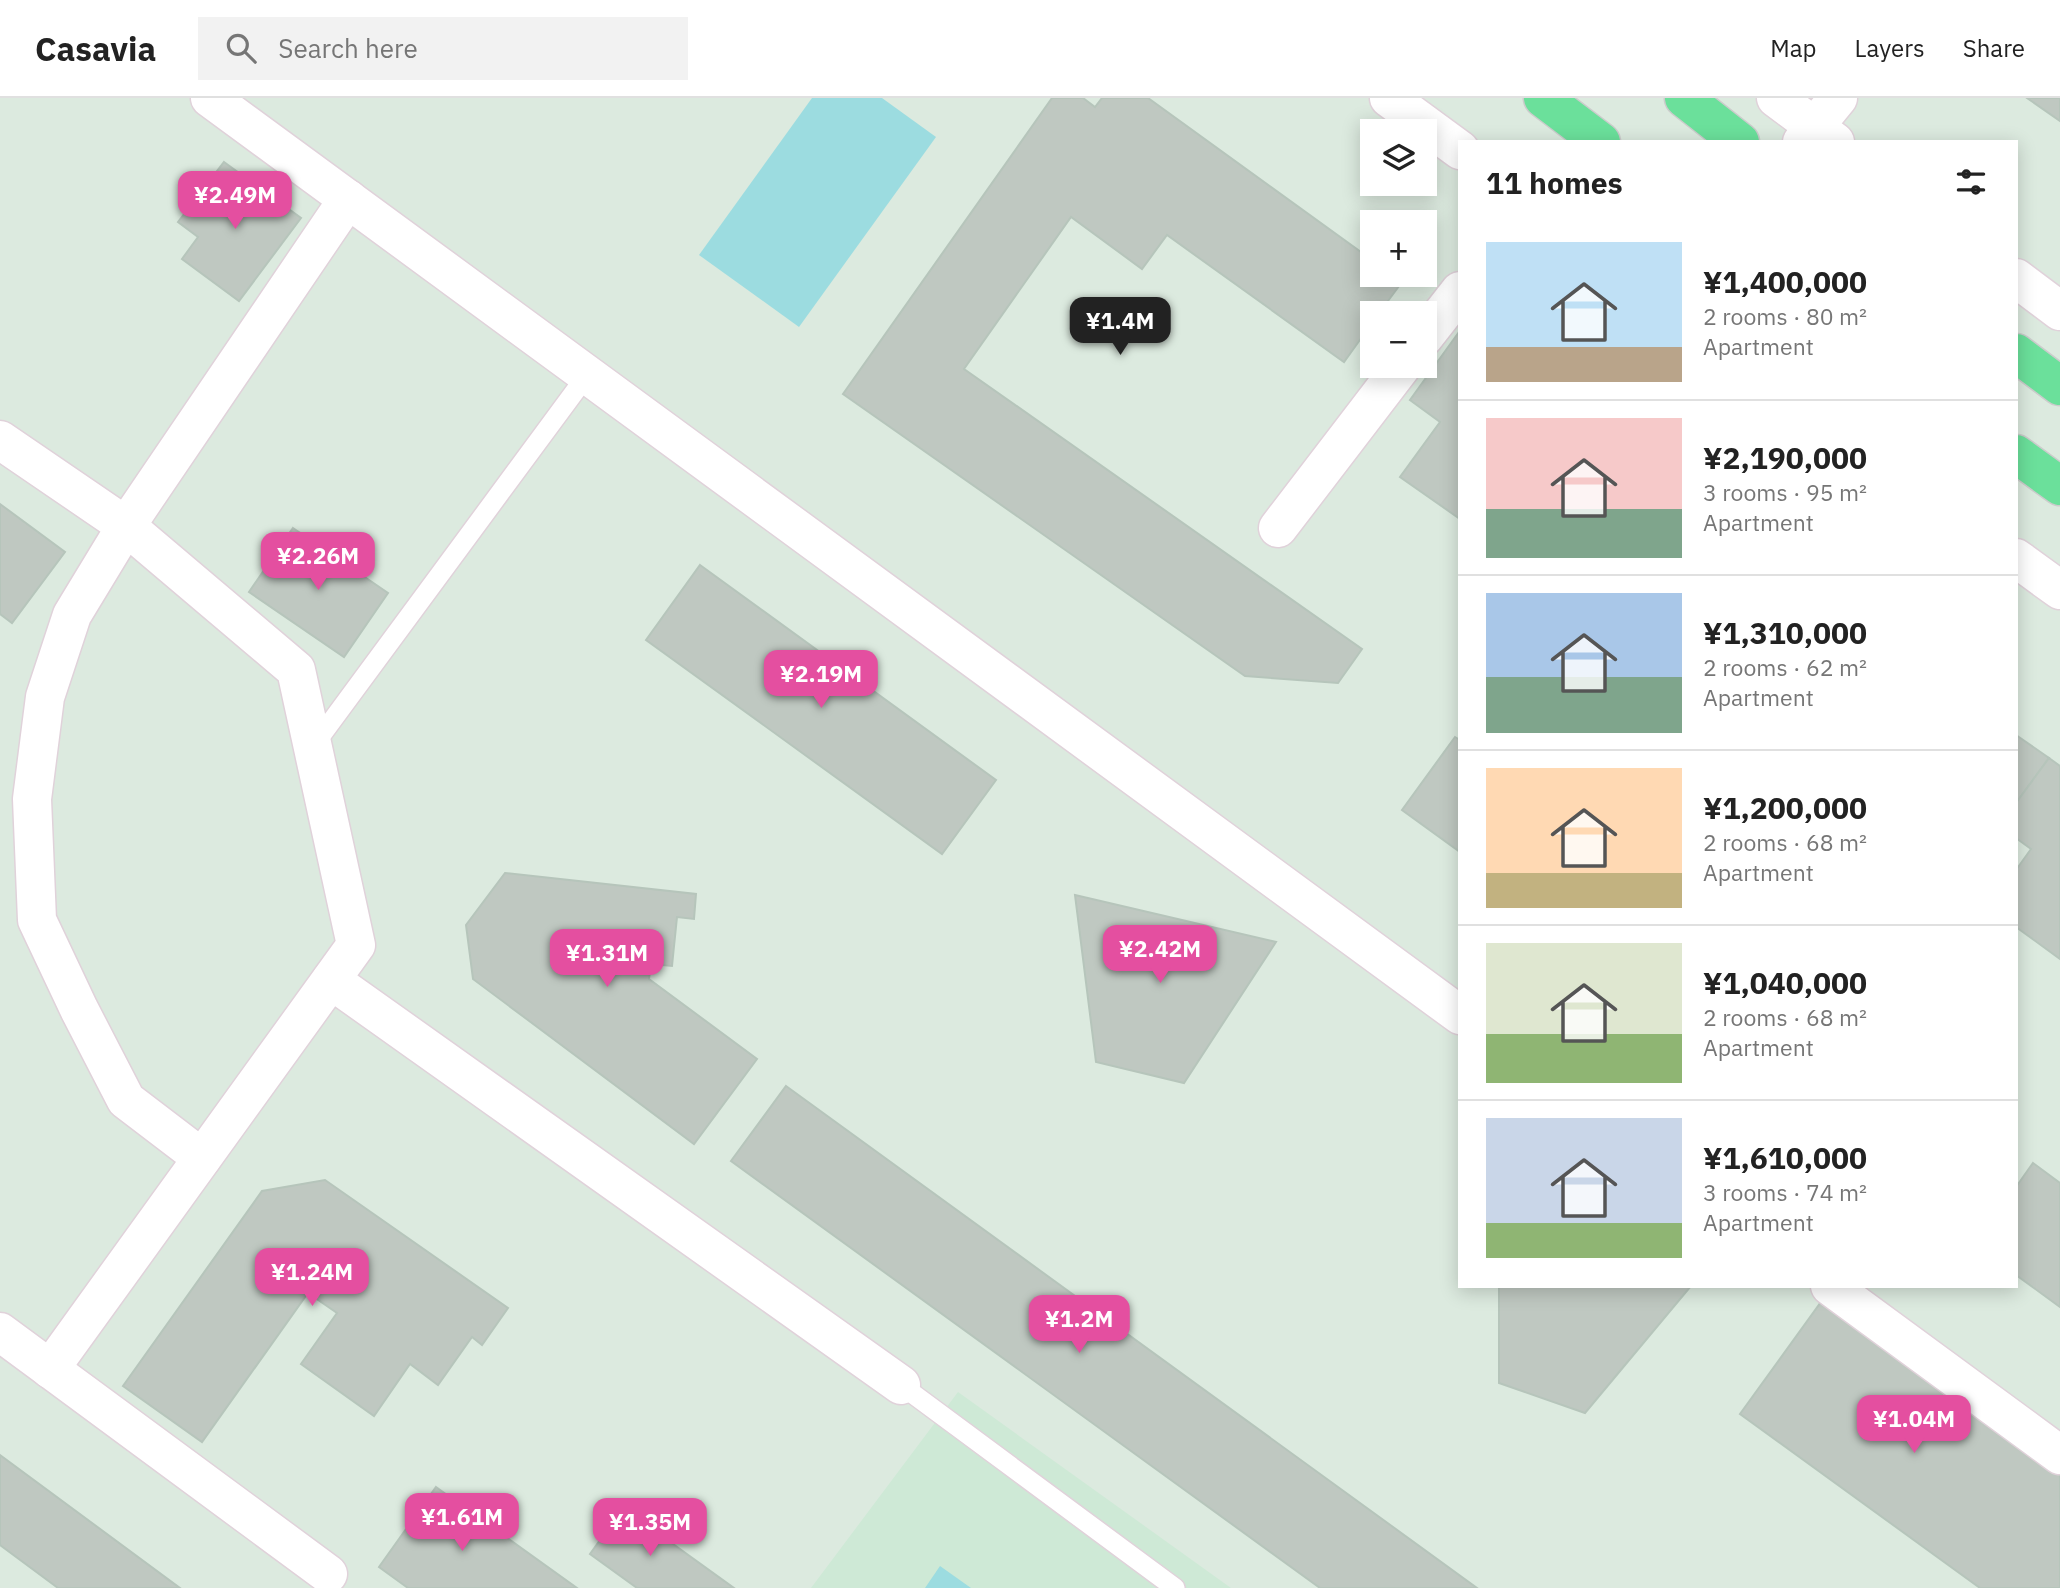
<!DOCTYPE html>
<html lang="en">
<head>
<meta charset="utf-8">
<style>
  :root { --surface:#fff; --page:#f2f2f2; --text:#222; --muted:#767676; --line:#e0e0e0; --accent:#e44fa0 }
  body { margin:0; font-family:"IBM Plex Sans",sans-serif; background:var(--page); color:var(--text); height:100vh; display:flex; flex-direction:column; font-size:26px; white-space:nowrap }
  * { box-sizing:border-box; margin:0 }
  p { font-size:23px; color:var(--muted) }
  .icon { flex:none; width:38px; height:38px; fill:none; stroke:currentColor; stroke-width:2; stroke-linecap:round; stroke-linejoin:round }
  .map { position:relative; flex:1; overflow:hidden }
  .side { position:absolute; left:1458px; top:42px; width:560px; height:1148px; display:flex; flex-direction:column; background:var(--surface); border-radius:0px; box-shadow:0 4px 18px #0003 }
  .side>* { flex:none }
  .fabs { position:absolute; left:1360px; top:21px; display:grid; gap:14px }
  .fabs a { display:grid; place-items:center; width:77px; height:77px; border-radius:0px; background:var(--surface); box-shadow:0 4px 18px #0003; font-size:35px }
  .price { position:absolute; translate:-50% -60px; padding:0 16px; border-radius:14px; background:var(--accent); color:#fff; font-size:23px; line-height:46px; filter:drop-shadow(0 2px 4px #0008) }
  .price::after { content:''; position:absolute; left:50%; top:42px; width:21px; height:16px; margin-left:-10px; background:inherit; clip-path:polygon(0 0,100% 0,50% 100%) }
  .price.selected { background:#222; color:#fff }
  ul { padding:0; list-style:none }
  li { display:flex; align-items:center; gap:21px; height:175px; padding:0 28px }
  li+li { border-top:2px solid var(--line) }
  li span { display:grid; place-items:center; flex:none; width:196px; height:140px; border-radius:0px; color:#555 }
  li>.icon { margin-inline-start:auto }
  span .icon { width:84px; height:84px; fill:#fffc; stroke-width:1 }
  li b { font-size:30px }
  h2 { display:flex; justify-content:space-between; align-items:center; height:84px; padding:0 28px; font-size:30px }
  header { display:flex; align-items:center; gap:42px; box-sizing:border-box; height:98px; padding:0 35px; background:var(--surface); border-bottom:2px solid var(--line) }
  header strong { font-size:33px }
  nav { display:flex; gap:38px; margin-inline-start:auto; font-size:24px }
  .search { width:490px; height:63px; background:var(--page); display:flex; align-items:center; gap:18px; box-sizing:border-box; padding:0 24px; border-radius:0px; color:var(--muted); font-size:26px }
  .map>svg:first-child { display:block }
</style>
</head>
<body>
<header>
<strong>Casavia</strong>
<div class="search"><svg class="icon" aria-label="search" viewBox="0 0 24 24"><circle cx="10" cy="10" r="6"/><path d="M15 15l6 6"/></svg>Search here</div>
<nav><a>Map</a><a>Layers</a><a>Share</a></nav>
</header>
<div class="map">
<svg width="2060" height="1490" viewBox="0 0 2060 1490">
  <rect width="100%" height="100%" fill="#dceadf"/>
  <polygon fill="#cee9d6" points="958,1294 1231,1490 811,1490"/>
  <g fill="#9cdce0">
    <polygon points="812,0 882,0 936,39 799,229 699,157"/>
    <polygon points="940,1468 971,1490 925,1490"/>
  </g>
  <g fill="#bfc8c1" stroke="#b6c5bb" stroke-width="2">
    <polygon points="1052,0 1083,0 1095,9 1102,0 1148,0 1372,162 1372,177 1392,177 1402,184 1379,215 1372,215 1372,225 1344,264 1167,137 1142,171 1071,119 964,271 1362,551 1338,585 1245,578 843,296"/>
    <polygon points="2027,0 2060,0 2060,23"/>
    <polygon points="224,64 301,120 239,203 182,161 198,139 178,124"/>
    <polygon points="1459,234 1460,234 1460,421 1400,379 1440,324 1410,302"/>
    <polygon points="0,406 65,454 12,525 0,516"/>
    <polygon points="293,430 388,495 344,559 249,494"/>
    <polygon points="700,467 996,682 942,756 646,542"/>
    <polygon points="2016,637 2049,660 2016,705"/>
    <polygon points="1455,639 1460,642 1460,754 1402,712"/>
    <polygon points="2049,660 2060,668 2060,861 2016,829 2016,772 2031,751 2016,740 2016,705"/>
    <polygon points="505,775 696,796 694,821 677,819 672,868 651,866 649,881 757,961 694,1046 473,881 466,827"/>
    <polygon points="1075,797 1276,844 1184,985 1096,964"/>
    <polygon points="786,988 1477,1490 1320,1490 731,1063"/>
    <polygon points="2033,1065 2060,1085 2060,1209 2016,1177 2016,1089"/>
    <polygon points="325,1082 508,1210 482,1247 472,1239 438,1287 410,1266 374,1318 301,1266 337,1215 308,1195 202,1344 123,1288 262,1093"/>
    <polygon points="1499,1188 1691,1188 1585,1315 1499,1285"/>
    <polygon points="1821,1204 2060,1376 2060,1490 1980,1490 1740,1316"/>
    <polygon points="0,1357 180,1490 58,1490 0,1447"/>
    <polygon points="436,1389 577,1490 408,1490 379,1469"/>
    <polygon points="623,1410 734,1490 637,1490 590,1456"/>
  </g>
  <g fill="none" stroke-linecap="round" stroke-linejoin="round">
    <defs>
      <g id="service">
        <polyline points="314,647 587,277"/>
        <polyline points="901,1287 1175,1490"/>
      </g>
      <g id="minor">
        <polyline points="210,0 1460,917"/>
        <polyline points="1389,0 1460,52"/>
        <polyline points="1776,0 1835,44"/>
        <polyline points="1802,44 1838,0"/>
        <polyline points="2016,180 2060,213"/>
        <polyline points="1424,239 1460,193"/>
        <polyline points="0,342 126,428 296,572 356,847 50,1271"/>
        <polyline points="1278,430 1402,268"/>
        <polyline points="2016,460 2060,492"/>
        <polyline points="331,882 901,1287"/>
        <polyline points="202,1060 126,1002 79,911 37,822 32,701 45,599 72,517 126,428 348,101"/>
        <polyline points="1830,1188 2060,1357"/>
        <polyline points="0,1234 328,1476"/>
      </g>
      <g id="primary">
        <polyline points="1543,0 1601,44"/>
        <polyline points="1684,0 1740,44"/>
        <polyline points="2016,255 2060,288"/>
        <polyline points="2016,356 2060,388"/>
      </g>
    </defs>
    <use href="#service" stroke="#e0d2da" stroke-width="22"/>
    <use href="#minor" stroke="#e0d2da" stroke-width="41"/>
    <use href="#primary" stroke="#ccc" stroke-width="41"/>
    <use href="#service" stroke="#fff" stroke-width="19"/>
    <use href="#minor" stroke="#fff" stroke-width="38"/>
    <use href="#primary" stroke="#6be09b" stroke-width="38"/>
  </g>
</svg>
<div class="fabs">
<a><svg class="icon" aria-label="layers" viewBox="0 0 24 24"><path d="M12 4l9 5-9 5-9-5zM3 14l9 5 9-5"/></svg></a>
<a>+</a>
<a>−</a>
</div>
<b class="price" style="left:235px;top:133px">¥2.49M</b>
<b class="price selected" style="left:1120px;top:259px">¥1.4M</b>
<b class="price" style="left:318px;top:494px">¥2.26M</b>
<b class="price" style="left:821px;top:612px">¥2.19M</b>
<b class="price" style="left:1160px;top:887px">¥2.42M</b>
<b class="price" style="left:607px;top:891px">¥1.31M</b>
<b class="price" style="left:312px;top:1210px">¥1.24M</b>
<b class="price" style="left:1079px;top:1257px">¥1.2M</b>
<b class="price" style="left:1914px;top:1357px">¥1.04M</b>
<b class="price" style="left:462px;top:1455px">¥1.61M</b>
<b class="price" style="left:650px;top:1460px">¥1.35M</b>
<section class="side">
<h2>11 homes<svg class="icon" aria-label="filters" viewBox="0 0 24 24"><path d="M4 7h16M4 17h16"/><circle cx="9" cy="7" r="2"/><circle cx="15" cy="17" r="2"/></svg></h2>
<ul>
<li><span style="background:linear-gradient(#bfe0f5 75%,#b9a48a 0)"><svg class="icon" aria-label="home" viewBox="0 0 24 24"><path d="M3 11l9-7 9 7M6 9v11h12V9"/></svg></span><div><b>¥1,400,000</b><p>2 rooms · 80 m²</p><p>Apartment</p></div></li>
<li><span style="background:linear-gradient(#f6c9c9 65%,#7fa58c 0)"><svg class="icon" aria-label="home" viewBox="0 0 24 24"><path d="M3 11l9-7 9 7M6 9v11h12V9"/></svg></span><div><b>¥2,190,000</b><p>3 rooms · 95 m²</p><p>Apartment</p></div></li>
<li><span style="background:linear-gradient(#a9c7e8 60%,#7fa58c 0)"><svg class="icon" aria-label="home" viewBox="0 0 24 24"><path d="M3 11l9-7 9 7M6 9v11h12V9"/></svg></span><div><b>¥1,310,000</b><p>2 rooms · 62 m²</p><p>Apartment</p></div></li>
<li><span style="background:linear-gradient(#ffd9b3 75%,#c2b280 0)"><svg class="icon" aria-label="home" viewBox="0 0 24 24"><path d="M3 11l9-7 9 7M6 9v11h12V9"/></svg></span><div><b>¥1,200,000</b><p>2 rooms · 68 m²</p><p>Apartment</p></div></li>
<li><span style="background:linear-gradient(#dfe7d0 65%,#8fb573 0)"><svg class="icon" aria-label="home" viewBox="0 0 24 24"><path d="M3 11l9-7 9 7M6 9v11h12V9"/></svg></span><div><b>¥1,040,000</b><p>2 rooms · 68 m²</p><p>Apartment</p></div></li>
<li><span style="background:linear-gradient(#c9d6e8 75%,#8fb573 0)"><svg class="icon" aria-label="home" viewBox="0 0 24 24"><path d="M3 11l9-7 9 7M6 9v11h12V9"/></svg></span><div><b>¥1,610,000</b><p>3 rooms · 74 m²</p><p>Apartment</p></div></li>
</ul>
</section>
</div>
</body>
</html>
